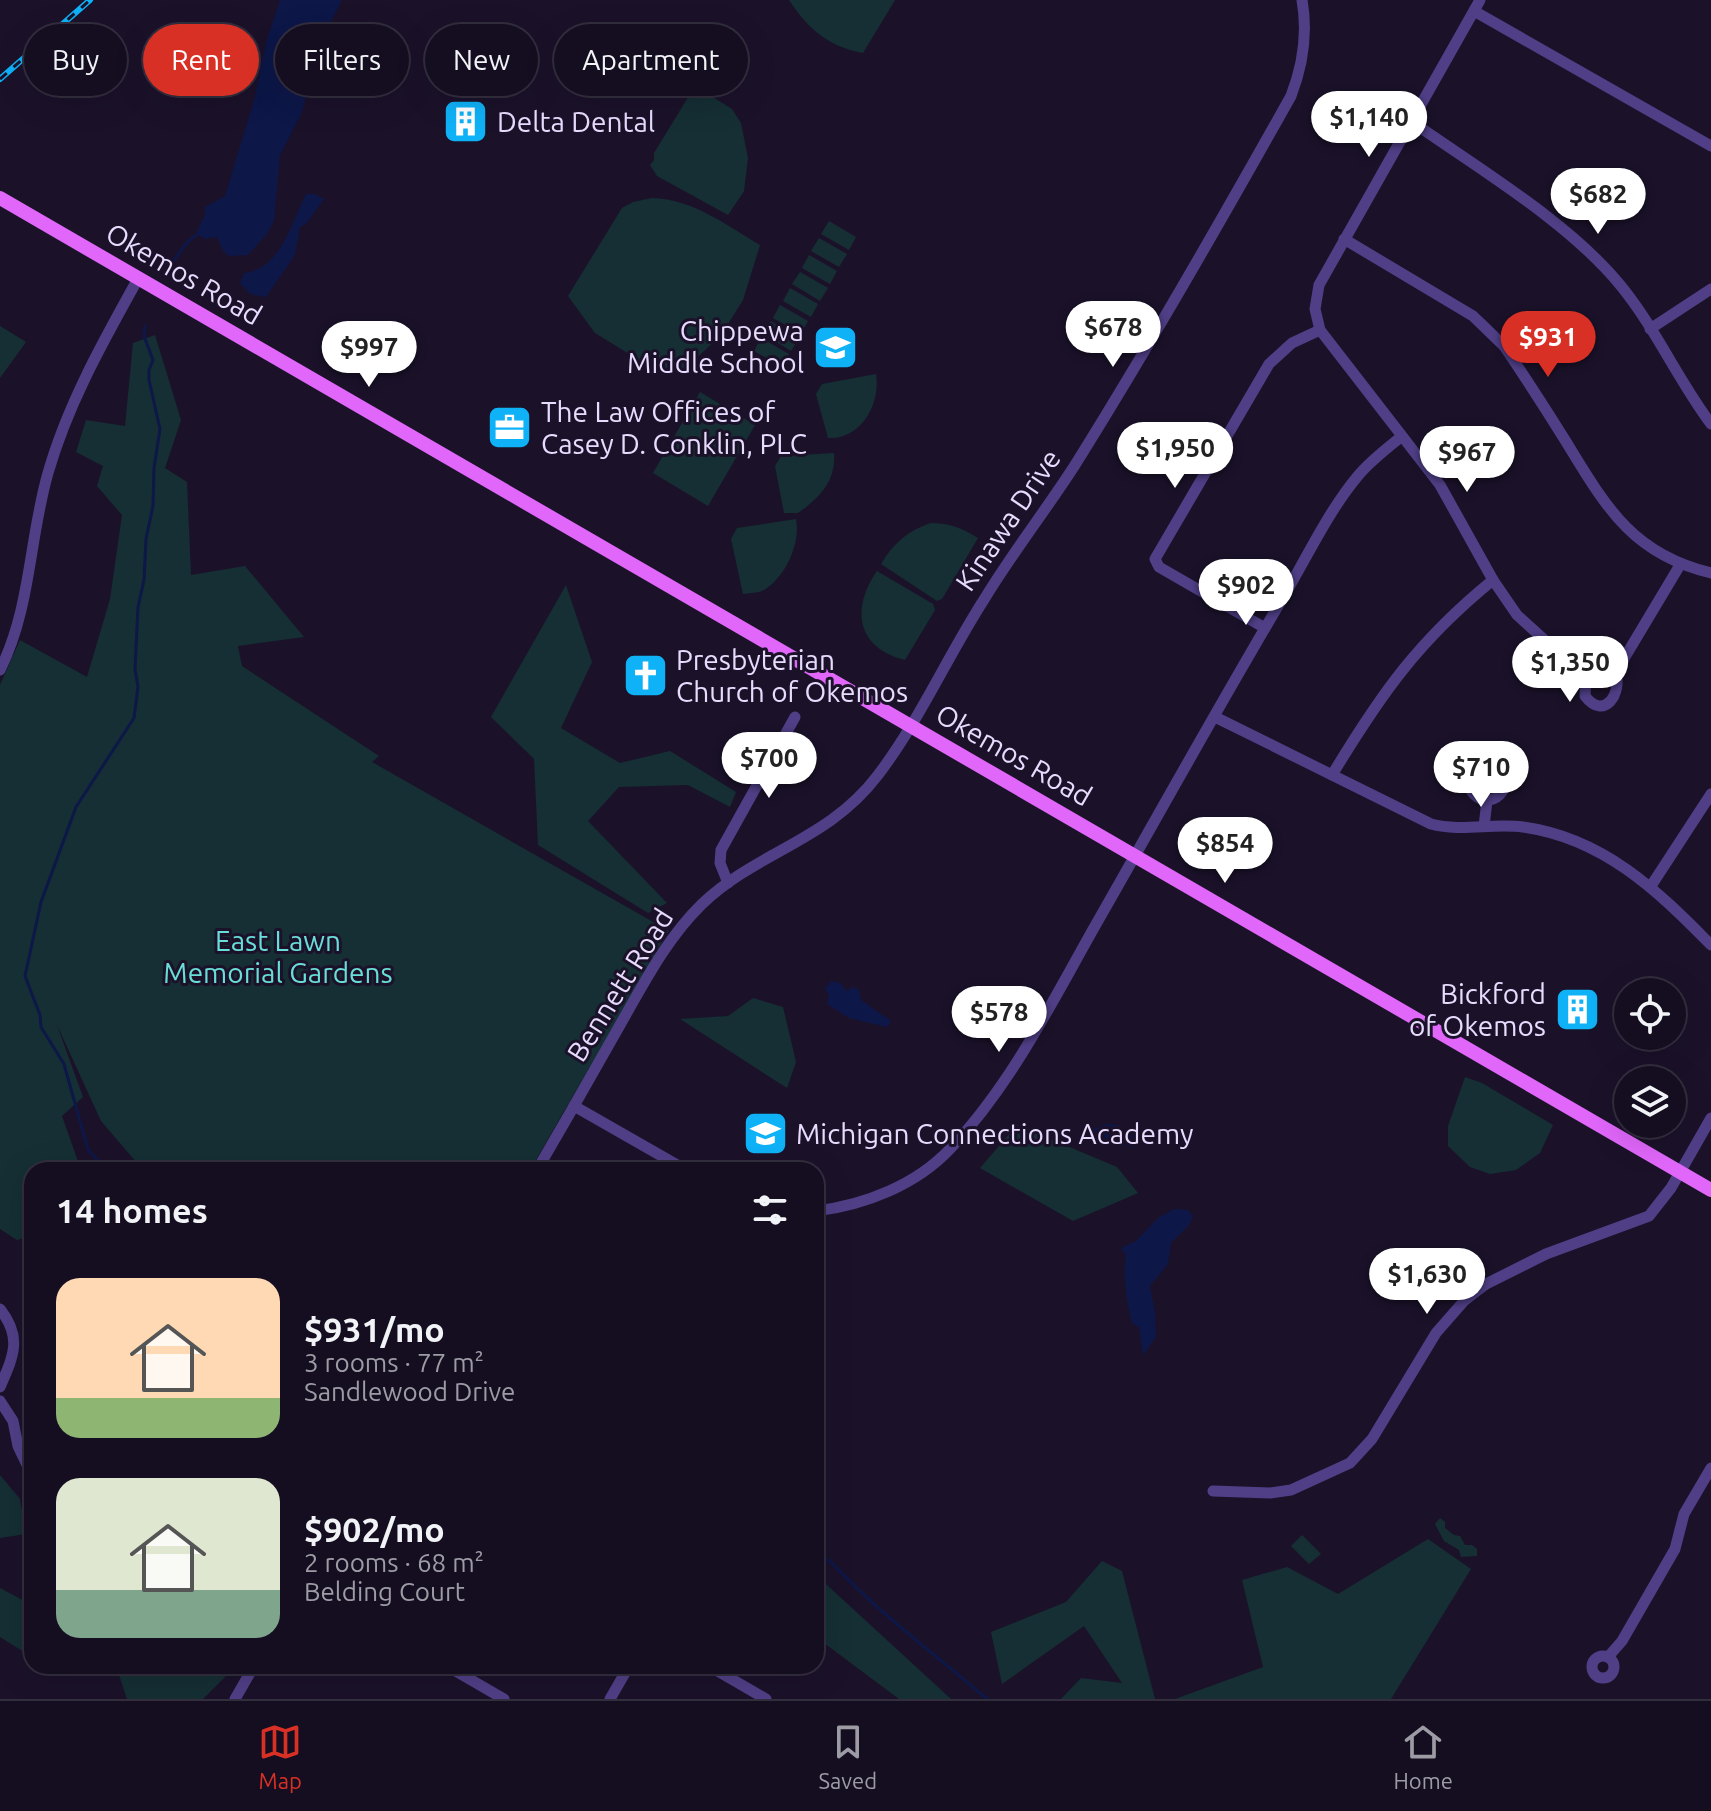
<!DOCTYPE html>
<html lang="en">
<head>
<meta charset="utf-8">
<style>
  :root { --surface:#140e20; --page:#211c2d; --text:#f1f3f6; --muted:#9d9ca5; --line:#332e3e; --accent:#d93025 }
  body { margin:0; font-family:Ubuntu,sans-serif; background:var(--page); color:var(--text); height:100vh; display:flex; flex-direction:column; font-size:30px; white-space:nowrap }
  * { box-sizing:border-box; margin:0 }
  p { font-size:26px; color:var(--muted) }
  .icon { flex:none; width:44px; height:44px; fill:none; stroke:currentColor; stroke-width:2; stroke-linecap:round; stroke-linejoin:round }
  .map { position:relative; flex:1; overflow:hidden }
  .side { position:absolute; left:24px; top:1162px; width:800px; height:512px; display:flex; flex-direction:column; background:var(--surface); border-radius:24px; box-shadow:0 8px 32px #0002,0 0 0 2px var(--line) }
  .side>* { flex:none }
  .hud { position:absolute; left:24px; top:24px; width:800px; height:72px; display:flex; gap:16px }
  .buttons { position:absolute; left:1614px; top:978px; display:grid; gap:16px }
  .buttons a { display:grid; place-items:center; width:72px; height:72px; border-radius:50%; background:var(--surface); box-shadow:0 8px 32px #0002,0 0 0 2px var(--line); font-size:40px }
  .price { position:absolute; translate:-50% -68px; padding:0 18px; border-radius:28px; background:#fff; color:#222; font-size:26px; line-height:52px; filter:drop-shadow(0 2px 4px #0008) }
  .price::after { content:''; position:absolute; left:50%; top:48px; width:24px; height:18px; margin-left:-12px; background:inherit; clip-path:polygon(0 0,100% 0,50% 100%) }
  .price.active { background:var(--accent); color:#fff }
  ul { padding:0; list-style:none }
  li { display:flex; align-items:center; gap:24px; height:200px; padding:0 32px }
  li span { display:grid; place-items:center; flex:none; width:224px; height:160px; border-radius:24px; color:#555 }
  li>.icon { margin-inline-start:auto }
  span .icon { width:96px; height:96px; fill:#fffc; stroke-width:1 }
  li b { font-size:34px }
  h2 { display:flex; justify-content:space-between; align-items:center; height:96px; padding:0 32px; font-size:34px }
  .tag { padding:0 28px; border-radius:36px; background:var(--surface); box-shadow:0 8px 32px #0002,0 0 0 2px var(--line); font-size:28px; line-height:72px }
  .tag.active { background:var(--accent); color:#fff }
  .tab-bar { display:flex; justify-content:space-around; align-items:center; height:112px; border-top:2px solid var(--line); background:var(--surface); font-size:22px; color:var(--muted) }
  .tab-bar a { display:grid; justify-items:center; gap:4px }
  .tab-bar .active { color:var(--accent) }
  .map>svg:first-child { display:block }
</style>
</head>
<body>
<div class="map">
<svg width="1711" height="1699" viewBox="0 0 1711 1699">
  <rect width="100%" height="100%" fill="#1b122a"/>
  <g fill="#152f34">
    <path d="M789,0H895L863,53C829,47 808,29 789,0Z"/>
    <polygon points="695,86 732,109 741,123 748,158 744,191 728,215 657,176 650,165 654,160 654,153"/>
    <path d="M652,198C693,199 726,225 760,245L743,300L721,335L686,368L670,372L652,368L595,333L568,296L622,208L633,202Z"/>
    <polygon points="829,221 856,237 849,250 821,234"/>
    <polygon points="819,238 847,254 839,267 811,251"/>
    <polygon points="809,255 837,271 830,284 802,268"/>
    <polygon points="800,272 828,288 820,301 792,284"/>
    <polygon points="790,288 818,304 811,317 783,301"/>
    <polygon points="780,305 808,321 801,334 773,318"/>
    <polygon points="771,321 799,338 791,351 763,334"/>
    <polygon points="0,326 26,342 0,378"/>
    <polygon points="155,335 181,420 165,468 187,482 191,575 245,566 304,637 238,646 242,666 379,756 372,762 669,931 530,1170 143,1170 101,1121 57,1025 83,1097 62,1116 81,1170 32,1170 32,1236 17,1240 0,1229 0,685 20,640 87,677 110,599 122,515 97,486 103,466 76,452 86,420 125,426 133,343"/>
    <polygon points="761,338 789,354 782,367 754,351"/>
    <path d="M876,374C881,403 861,440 828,438L816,394L822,384Z"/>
    <polygon points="700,392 755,425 708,506 653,473"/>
    <path d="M834,453C836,481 820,497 798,513H784L775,466L781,456Z"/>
    <path d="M796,519C801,543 785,579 762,591C757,593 748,593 743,594L731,539L737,528Z"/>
    <path d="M931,523C949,523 962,528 978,538L942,599L937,601L881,564C894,543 907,531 931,523Z"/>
    <path d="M877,571L933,604L935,610L905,660C856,648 851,608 877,571Z"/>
    <polygon points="566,585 592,662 561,728 620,763 670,751 736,792 730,807 688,785 619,787 588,821 667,903 648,913 538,845 534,759 491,717"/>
    <polygon points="753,998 783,1007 796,1062 787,1088 680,1019 728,1016"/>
    <polygon points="1465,1077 1482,1083 1553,1125 1540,1153 1516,1170 1490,1174 1470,1167 1448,1146 1448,1126"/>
    <polygon points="1017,1125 1117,1167 1138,1193 1073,1221 980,1168"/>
    <polygon points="0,1475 20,1499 26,1534 0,1538"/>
    <polygon points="1440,1518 1445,1522 1445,1528 1454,1535 1460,1536 1465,1545 1472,1545 1477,1549 1477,1556 1461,1557 1459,1550 1444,1541 1435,1524"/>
    <polygon points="1302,1535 1321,1554 1309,1564 1291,1546"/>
    <polygon points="1428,1539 1471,1569 1391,1699 1175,1699 1263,1667 1242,1580 1287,1567 1338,1594"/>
    <polygon points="1102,1561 1122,1571 1155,1699 1061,1699 1081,1678 1122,1683 1084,1626 1002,1684 991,1632 1066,1602"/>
    <polygon points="816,1575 951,1699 899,1699 816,1637"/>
    <polygon points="0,1588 32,1605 32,1657 0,1637"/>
    <polygon points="116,1666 236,1666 203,1699 127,1699"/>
  </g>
  <g fill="#0d1748">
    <polygon points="280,0 342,0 319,45 302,112 280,155 274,221 267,234 248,255 229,256 223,251 217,237 205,239 196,233 205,215 205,207 225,196 255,97 266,43"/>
    <path d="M306,194H314L324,199L305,225L300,227L295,255L266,297L250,294L240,283L244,273C281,269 292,221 306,194Z"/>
    <polygon points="831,981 840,983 847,991 853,987 859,990 861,1000 891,1021 887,1027 849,1018 827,1004 829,995 825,989"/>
    <polygon points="1106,1124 1119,1125 1119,1129 1143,1139 1134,1148 1107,1141 1105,1137 1098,1135 1089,1139 1087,1136 1094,1133 1094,1129"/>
    <path d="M1174,1209L1188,1210L1193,1216L1189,1225L1171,1243L1168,1264L1150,1286L1155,1313L1156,1337L1143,1355L1139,1327L1132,1323C1126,1301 1123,1277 1126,1255L1121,1248L1136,1241L1158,1218Z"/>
  </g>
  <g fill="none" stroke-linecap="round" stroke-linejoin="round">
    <g stroke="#0d1748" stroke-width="3">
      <path d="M169,267C179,255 184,242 198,234"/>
      <polyline points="107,1170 88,1150 64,1064 41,1027 40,1015 25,976 41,902 76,807 134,718 138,687 135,669 138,607 144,580 146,539 153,506 154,468 160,429 149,380 149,370 153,360 144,336 145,326"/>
      <path d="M816,1551C821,1558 829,1559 835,1566C881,1615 936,1655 987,1699"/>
    </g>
    <g stroke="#503f87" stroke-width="11">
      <polyline points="1480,0 1319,285 1315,309 1320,330 1440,485 1493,580 1517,615 1580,672 1600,677 1616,672 1680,565"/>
      <polyline points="1474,11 1711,146"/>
      <path d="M1411,121C1479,169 1569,222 1621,286C1656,329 1678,380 1711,424"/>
      <path d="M1344,239L1473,316L1504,346C1525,377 1545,408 1565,440C1605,505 1631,554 1711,573"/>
      <polyline points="1650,329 1711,289"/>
      <polyline points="1265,628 1159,567 1155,559 1269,364 1292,343 1320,330"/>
      <path d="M0,670C31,608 29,539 48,473C68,403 104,340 139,277"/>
      <path d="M1586,675L1585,696C1604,721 1622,694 1616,672"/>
      <path d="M1215,717L1431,824C1461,832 1492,823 1523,827C1603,838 1657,890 1711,945"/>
      <circle cx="1487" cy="782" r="18"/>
      <path d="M1332,775C1381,694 1418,641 1493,580"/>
      <polyline points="1484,826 1487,801"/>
      <polyline points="728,883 720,863 721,850 795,717"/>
      <polyline points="1651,886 1711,794"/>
      <polyline points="574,1106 686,1170"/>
      <path d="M537,1170C565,1122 593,1073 620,1025C644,983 667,938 702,904C759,850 828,841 878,775C920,720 948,655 985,598C1013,552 1046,510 1075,465C1150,345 1221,221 1291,96C1303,65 1308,34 1302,0"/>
      <path d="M816,1211C865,1205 916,1185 950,1149C1011,1085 1052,1002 1095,926C1158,816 1219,705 1284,596C1307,557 1328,512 1357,477C1369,462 1386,449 1401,437"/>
      <path d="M0,1309C23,1338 13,1357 0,1387"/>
      <polyline points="0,1401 13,1421 18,1446 32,1475"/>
      <polyline points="1213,1491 1270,1493 1291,1490 1350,1463 1372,1439 1436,1333 1464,1301 1486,1284 1546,1254 1649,1216 1671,1188 1711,1118"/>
      <circle cx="1603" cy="1667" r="11"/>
      <polyline points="1608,1657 1622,1641 1675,1549 1684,1514 1711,1468"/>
      <polyline points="447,1666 504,1699"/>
      <polyline points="709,1666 766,1699"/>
      <polyline points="235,1699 254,1666"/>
      <polyline points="610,1699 629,1666"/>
    </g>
    <polyline stroke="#e067fa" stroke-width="14" points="0,198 1711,1190"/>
    <defs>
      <polyline id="rail" points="0,79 90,0"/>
    </defs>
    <use href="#rail" stroke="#0fb1f7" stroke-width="6"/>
    <use href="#rail" stroke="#1b122a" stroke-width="3" stroke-dasharray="9" stroke-linecap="butt"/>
  </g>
  <defs>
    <symbol id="building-square" viewBox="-11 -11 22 22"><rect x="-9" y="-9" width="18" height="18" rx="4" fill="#0fb1f7" stroke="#1b122a"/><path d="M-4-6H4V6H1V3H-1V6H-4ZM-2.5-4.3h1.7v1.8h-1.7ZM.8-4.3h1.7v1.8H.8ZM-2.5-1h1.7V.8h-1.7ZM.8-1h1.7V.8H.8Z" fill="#fff"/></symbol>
    <symbol id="school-square" viewBox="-11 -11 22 22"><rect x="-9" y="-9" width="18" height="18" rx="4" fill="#0fb1f7" stroke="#1b122a"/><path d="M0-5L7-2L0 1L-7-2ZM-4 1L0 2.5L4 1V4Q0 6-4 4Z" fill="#fff"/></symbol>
    <symbol id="office-square" viewBox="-11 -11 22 22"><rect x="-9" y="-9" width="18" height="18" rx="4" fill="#0fb1f7" stroke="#1b122a"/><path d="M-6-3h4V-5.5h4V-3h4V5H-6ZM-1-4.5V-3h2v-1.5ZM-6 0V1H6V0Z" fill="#fff"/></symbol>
    <symbol id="church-square" viewBox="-11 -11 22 22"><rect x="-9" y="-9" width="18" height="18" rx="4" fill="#0fb1f7" stroke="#1b122a"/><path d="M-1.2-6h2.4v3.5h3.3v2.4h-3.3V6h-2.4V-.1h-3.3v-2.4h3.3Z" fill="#fff"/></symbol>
  </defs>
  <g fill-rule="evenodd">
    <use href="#building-square" x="440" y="96" width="51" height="51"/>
    <use href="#school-square" x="810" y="322" width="51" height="51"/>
    <use href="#office-square" x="484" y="402" width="51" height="51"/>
    <use href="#church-square" x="620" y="650" width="51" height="51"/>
    <use href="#building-square" x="1552" y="984" width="51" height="51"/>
    <use href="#school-square" x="740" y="1108" width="51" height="51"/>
  </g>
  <g text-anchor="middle" stroke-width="6" stroke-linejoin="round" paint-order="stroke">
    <g font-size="28" fill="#e7dcfe" stroke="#1b122a" text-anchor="start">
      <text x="497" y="132">Delta Dental</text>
      <text x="804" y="341" text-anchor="end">Chippewa<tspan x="804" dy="32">Middle School</tspan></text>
      <text x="541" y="422">The Law Offices of<tspan x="541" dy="32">Casey D. Conklin, PLC</tspan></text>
      <text x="676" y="670">Presbyterian<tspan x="676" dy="32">Church of Okemos</tspan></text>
      <text x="1546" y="1004" text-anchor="end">Bickford<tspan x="1546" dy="32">of Okemos</tspan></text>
      <text x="796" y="1144">Michigan Connections Academy</text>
    </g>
    <g font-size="28" fill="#e7dcfe" stroke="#1b122a">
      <text transform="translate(184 274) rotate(30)" y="10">Okemos Road</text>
      <text transform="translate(1008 520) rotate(-56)" y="10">Kinawa Drive</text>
      <text transform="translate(1014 755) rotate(30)" y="10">Okemos Road</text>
      <text transform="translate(620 985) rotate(-58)" y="10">Bennett Road</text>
    </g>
    <g font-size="28" fill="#69ddd7" stroke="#1b122a">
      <text x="278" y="951">East Lawn<tspan x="278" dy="32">Memorial Gardens</tspan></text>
    </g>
  </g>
</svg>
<div class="buttons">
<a><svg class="icon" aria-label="locate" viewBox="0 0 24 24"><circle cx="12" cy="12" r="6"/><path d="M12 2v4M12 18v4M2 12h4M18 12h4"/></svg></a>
<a><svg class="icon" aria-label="layers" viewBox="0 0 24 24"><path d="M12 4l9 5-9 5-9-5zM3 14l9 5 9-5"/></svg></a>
</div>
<b class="price" style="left:1369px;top:159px">$1,140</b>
<b class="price" style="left:1598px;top:236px">$682</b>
<b class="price" style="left:1113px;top:369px">$678</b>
<b class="price active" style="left:1548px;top:379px">$931</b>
<b class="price" style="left:369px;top:389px">$997</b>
<b class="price" style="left:1175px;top:490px">$1,950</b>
<b class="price" style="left:1467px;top:494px">$967</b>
<b class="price" style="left:1246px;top:627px">$902</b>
<b class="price" style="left:1570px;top:704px">$1,350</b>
<b class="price" style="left:769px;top:800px">$700</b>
<b class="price" style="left:1481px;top:809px">$710</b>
<b class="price" style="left:1225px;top:885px">$854</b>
<b class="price" style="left:999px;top:1054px">$578</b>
<b class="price" style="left:1427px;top:1316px">$1,630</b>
<div class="hud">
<a class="tag">Buy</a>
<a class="tag active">Rent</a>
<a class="tag">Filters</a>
<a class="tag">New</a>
<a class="tag">Apartment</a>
</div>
<section class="side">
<h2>14 homes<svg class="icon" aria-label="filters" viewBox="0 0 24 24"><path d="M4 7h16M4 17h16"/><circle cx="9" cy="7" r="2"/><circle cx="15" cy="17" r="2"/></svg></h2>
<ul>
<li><span style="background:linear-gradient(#ffd9b3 75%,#8fb573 0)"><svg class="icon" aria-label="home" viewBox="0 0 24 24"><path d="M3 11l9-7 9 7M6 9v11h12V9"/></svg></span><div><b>$931/mo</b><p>3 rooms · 77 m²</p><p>Sandlewood Drive</p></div></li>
<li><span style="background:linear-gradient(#dfe7d0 70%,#7fa58c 0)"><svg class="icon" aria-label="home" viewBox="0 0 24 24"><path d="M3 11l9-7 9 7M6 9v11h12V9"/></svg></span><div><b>$902/mo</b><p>2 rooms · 68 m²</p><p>Belding Court</p></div></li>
</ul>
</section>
</div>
<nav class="tab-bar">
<a class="active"><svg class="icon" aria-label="map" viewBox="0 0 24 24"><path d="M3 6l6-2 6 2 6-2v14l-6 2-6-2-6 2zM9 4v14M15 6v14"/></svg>Map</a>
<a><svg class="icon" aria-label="saved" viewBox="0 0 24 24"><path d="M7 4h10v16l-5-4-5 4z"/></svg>Saved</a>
<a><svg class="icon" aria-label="home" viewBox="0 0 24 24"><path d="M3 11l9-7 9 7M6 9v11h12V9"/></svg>Home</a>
</nav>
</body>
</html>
